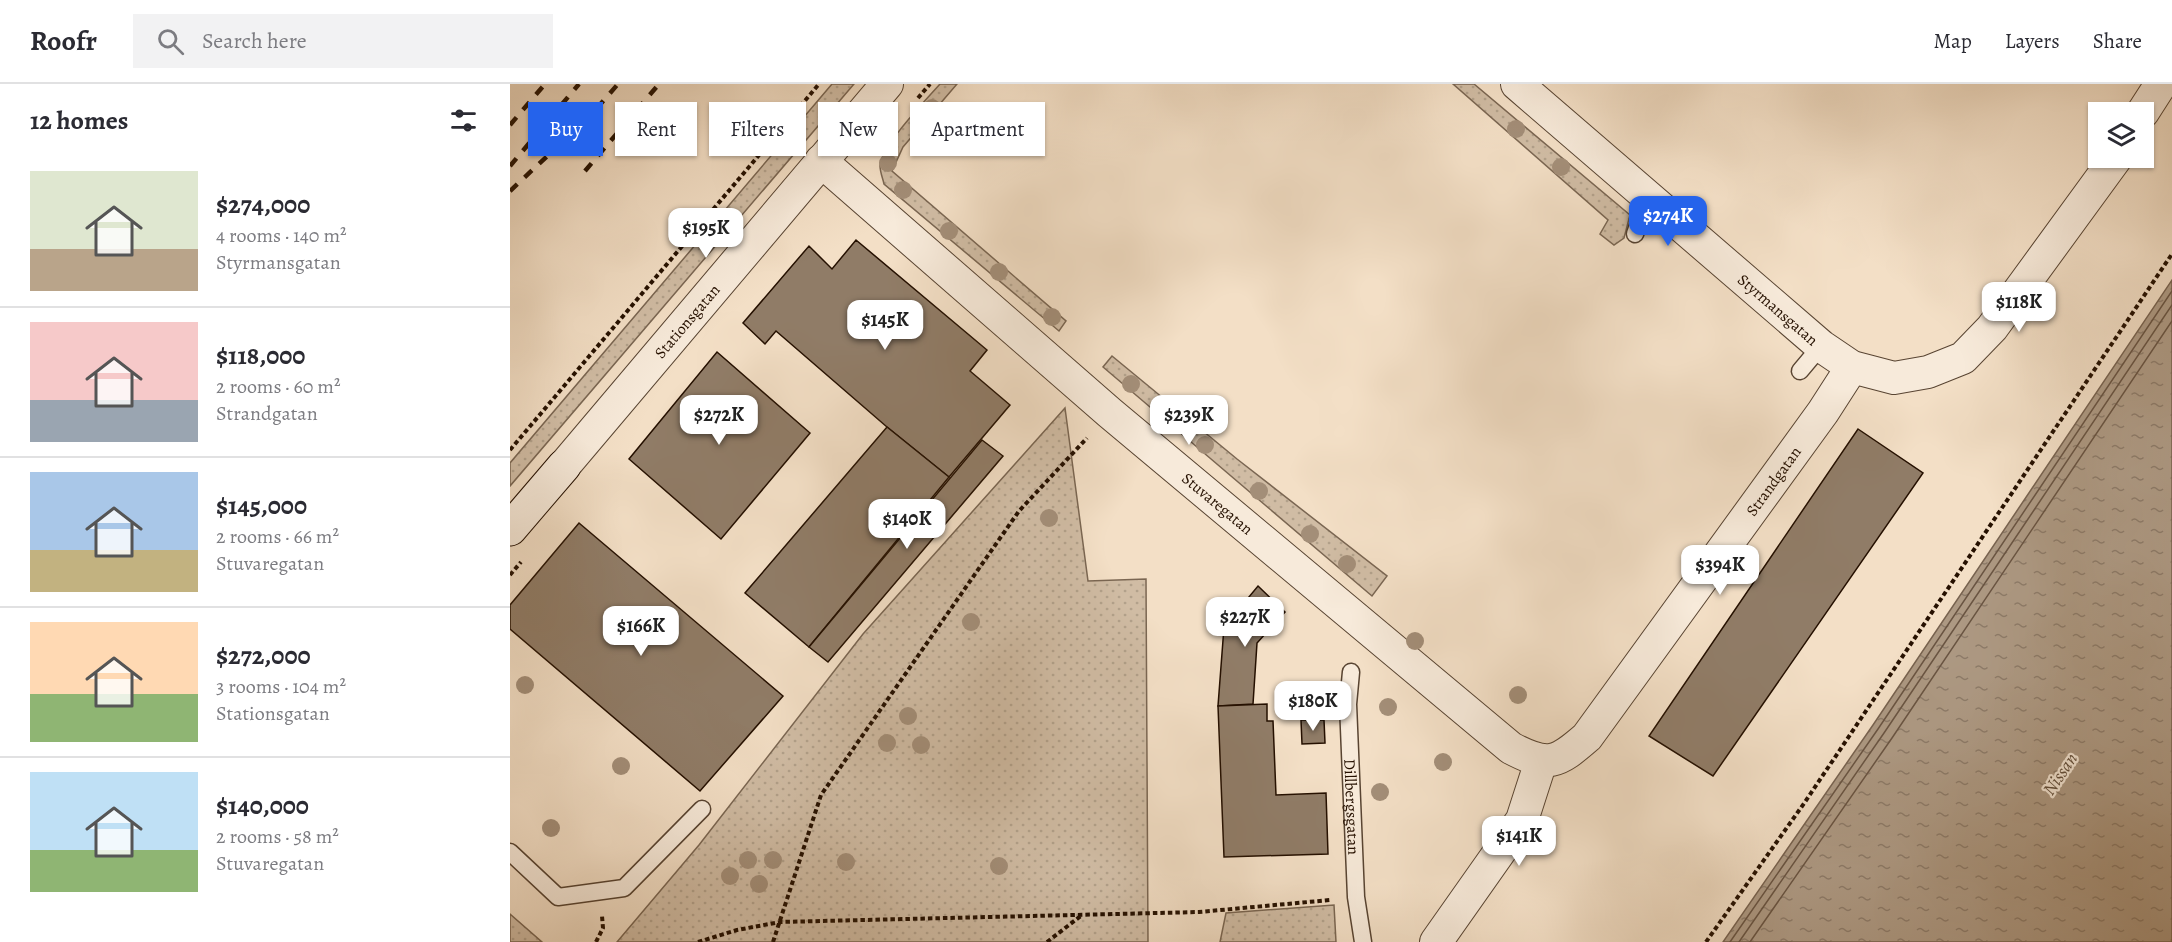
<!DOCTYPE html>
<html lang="en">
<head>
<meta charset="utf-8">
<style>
  :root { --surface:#fff; --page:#f2f2f3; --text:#2b2b33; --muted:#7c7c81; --line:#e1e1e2; --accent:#2563eb }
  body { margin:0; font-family:Alegreya,serif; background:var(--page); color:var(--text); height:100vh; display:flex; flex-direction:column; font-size:22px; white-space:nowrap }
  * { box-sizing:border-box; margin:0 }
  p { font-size:20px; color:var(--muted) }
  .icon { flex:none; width:33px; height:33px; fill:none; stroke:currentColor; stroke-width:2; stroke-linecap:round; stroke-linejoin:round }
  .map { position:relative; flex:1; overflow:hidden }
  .details { display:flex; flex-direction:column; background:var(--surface); width:510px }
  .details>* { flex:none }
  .hud { position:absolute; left:18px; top:18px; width:570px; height:54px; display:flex; gap:12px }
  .buttons { position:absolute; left:1578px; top:18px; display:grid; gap:12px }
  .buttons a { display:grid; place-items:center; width:66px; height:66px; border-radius:0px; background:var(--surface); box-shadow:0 2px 4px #0004; font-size:30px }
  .price { position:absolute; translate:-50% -51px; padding:0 14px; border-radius:12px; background:#fff; color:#222; font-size:20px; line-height:39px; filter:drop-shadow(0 2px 3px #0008) }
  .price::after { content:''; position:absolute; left:50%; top:36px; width:18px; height:14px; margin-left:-9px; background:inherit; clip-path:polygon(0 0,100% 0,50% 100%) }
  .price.selected { background:var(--accent); color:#fff }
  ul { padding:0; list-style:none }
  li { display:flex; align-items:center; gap:18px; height:150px; padding:0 30px }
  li+li { border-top:2px solid var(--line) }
  li span { display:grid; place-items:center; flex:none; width:168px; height:120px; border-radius:0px; color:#555 }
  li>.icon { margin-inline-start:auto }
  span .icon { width:72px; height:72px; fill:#fffc; stroke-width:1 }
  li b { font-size:26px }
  h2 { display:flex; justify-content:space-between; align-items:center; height:72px; padding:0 30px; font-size:26px }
  .chip { padding:0 21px; border-radius:0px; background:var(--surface); box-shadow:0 2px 4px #0004; font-size:21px; line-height:54px }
  .chip.selected { background:var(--accent); color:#fff }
  header { display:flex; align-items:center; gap:36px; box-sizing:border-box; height:84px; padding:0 30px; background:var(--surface); border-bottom:2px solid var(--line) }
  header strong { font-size:28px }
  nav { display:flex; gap:33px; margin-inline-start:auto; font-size:21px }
  .search { width:420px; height:54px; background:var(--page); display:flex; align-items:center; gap:15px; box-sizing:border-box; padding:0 21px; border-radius:0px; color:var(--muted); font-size:22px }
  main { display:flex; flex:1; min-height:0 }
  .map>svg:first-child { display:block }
</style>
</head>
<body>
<header>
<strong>Roofr</strong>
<div class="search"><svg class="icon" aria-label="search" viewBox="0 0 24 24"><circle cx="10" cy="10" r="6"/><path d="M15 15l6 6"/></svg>Search here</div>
<nav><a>Map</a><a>Layers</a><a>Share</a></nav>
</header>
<main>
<section class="details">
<h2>12 homes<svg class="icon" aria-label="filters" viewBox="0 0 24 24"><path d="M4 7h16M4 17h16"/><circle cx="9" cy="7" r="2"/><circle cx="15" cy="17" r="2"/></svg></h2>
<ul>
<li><span style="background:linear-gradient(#dfe7d0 65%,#b9a48a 0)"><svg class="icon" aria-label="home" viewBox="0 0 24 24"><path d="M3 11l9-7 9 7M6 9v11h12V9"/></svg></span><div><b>$274,000</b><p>4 rooms · 140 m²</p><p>Styrmansgatan</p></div></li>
<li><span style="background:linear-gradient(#f6c9c9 65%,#9aa5b1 0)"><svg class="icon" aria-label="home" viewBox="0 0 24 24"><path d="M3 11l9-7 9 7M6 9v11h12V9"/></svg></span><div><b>$118,000</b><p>2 rooms · 60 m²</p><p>Strandgatan</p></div></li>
<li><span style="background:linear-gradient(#a9c7e8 65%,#c2b280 0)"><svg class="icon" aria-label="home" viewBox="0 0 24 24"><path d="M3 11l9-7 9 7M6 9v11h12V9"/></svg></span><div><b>$145,000</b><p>2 rooms · 66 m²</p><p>Stuvaregatan</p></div></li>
<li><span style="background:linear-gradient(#ffd9b3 60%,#8fb573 0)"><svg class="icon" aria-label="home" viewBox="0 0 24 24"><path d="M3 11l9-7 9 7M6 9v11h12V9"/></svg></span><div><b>$272,000</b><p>3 rooms · 104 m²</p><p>Stationsgatan</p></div></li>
<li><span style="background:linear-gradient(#bfe0f5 65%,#8fb573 0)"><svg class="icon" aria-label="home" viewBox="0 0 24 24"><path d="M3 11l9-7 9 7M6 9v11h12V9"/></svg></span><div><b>$140,000</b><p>2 rooms · 58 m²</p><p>Stuvaregatan</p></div></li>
</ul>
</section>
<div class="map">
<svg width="1662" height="858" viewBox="0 0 1662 858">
  <defs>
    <pattern id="green-dots" width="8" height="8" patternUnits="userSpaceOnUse" patternTransform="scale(1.5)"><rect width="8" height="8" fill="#d0bca4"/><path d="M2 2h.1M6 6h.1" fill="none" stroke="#b2a18b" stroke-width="1.8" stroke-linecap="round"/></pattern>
    <pattern id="water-ripples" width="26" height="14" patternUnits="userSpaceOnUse" patternTransform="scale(1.5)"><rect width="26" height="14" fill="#ad9983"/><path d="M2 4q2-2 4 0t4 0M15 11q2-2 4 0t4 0" fill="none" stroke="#8d7b69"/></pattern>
  </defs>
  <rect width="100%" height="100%" fill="#f3dfc6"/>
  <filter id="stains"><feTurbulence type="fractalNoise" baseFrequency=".00333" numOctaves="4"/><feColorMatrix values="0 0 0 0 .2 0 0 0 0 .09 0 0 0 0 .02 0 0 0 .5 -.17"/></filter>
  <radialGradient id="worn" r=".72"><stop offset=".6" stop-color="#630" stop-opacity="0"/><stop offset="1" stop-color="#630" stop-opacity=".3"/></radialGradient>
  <g fill="url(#green-dots)" stroke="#7a6652" stroke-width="1.5">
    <polygon points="322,0 344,0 0,402 0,379"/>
    <path d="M430,0H447L393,63L382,87L556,237L549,247L374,100C373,95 370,88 370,82C371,62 416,16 430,0Z"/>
    <polygon points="943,0 964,0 1120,131 1114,154 1104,161 1090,150 1098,136"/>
    <polygon points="602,272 727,375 877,492 862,512 593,283"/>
    <polygon points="555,324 578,497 636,495 638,858 107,858 189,761 353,550"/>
    <polygon points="824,821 826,858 710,858 716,829"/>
    <polygon points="0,830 32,858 0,858"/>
  </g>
  <polygon fill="url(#water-ripples)" stroke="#77624f" stroke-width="1.5" points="1662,196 1662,858 1213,858 1363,641"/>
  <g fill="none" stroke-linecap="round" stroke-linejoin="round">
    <g stroke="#695442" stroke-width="1.5">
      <polyline points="1220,858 1368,645 1662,207"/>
      <polyline points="1229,858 1374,649 1662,221"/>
      <polyline points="1240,858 1382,654 1662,237"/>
    </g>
  </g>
  <g fill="#907c67" stroke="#251000" stroke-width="1.5">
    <polygon points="346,156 477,266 460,287 500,321 439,393 377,343 266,247 255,260 233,239 299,162 322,185"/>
    <polygon points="207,268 300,349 211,455 119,375"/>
    <polygon points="377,343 439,393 299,563 235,509"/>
    <polygon points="1348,345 1413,389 1203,692 1139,652"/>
    <polygon points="472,356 493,372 318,578 299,563"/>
    <polygon points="69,439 273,612 190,707 0,545 0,521"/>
    <polygon points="748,502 775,528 747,559 743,620 708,622 714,543"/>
    <polygon points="757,620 757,637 763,637 766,711 816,709 818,770 714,773 708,622"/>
    <polygon points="791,636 814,636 815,659 792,660"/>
  </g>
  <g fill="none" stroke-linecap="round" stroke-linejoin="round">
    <defs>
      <g id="lane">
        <polyline points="1125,150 1138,113"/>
        <polyline points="1290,287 1311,262"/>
        <path id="s1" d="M841,588L838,620L846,813L853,858"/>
        <polyline points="0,768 48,813 114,804 192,725"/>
      </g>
      <g id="street">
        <path id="s2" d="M1007,0L1311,262L1342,283L1384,294L1418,288L1453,274L1482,244L1606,74"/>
        <polyline points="1633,28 1651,0"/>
        <path id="s3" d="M311,77L600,329L1001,664C1039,684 1047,679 1077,653L1313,328L1342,283"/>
        <path id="s4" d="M54,382L377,0"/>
        <polyline points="926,858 1012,736 1031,677"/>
      </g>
      <polyline id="secondary" points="0,445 54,382"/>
    </defs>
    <use href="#lane" stroke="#584432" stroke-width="19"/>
    <use href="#street" stroke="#584432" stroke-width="34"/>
    <use href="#secondary" stroke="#251000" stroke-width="35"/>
    <g stroke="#251000" stroke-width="4" stroke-dasharray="4.5 3" stroke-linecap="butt">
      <polyline points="408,14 420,0"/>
      <polyline points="0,366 309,0"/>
      <polyline points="0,491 11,478"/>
      <polyline points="86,858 93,844 92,832"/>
      <polyline points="188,858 227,846 270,838 689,828 820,816"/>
      <polyline points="263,858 311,711 509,427 577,354"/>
      <polyline points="537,858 572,831"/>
      <polyline points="1196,858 1295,718 1662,170"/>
    </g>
    <use href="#lane" stroke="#f7eada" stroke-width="16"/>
    <use href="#street" stroke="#f7eada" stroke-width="32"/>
    <use href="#secondary" stroke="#f7eada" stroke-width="33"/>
    <g stroke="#251000" stroke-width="4.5" stroke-dasharray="10 10" stroke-linecap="butt">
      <polyline points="0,41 35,0"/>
      <polyline points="0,82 69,0"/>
      <polyline points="75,87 149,0"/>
      <polyline points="0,107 80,32 108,0"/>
    </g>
  </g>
  <g fill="#a38e78">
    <circle cx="422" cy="24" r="9"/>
    <circle cx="1006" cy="45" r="9"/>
    <circle cx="378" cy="79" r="9"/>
    <circle cx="1051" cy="83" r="9"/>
    <circle cx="393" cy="106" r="9"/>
    <circle cx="439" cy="147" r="9"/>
    <circle cx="489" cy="188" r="9"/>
    <circle cx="542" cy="233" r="9"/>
    <circle cx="621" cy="300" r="9"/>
    <circle cx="668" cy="334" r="9"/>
    <circle cx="695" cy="361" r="9"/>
    <circle cx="749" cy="407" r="9"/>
    <circle cx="539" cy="434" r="9"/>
    <circle cx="800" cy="450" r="9"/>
    <circle cx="837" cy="480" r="9"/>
    <circle cx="461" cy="538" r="9"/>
    <circle cx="905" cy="557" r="9"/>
    <circle cx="15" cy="601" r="9"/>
    <circle cx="1008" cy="611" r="9"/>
    <circle cx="878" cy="623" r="9"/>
    <circle cx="398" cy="632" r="9"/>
    <circle cx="377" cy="659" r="9"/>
    <circle cx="411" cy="661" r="9"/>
    <circle cx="933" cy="678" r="9"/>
    <circle cx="111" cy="682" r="9"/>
    <circle cx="870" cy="708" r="9"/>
    <circle cx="41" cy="744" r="9"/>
    <circle cx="238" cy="776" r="9"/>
    <circle cx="263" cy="776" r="9"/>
    <circle cx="336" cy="778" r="9"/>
    <circle cx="489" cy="782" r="9"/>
    <circle cx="220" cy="792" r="9"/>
    <circle cx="249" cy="800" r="9"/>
  </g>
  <g text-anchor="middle" stroke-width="4.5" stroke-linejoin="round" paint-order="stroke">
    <g font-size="16" fill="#251000" stroke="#f7eada">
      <text dy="6" stroke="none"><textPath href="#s2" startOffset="345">Styrmansgatan</textPath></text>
      <text dy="6" stroke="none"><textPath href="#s4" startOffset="190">Stationsgatan</textPath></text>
      <text dy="6" stroke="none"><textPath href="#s3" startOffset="1308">Strandgatan</textPath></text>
      <text dy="6" stroke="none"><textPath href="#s3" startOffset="524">Stuvaregatan</textPath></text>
      <text dy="6" stroke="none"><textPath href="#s1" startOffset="135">Dillbergsgatan</textPath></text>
    </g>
    <g font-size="18" font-style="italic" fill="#624e3b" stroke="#f7eada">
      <text transform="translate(1550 690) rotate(-56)" y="6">Nissan</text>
    </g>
  </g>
  <rect width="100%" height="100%" filter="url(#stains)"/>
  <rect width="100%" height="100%" fill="url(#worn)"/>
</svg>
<div class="buttons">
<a><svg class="icon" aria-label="layers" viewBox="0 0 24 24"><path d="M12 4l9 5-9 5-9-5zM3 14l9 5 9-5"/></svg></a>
</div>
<b class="price selected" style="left:1158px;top:163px">$274K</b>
<b class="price" style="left:196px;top:175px">$195K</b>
<b class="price" style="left:1509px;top:249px">$118K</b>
<b class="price" style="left:375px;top:267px">$145K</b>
<b class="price" style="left:209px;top:362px">$272K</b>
<b class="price" style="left:679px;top:362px">$239K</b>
<b class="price" style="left:397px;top:466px">$140K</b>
<b class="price" style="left:1210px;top:512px">$394K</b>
<b class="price" style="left:735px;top:564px">$227K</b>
<b class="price" style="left:131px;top:573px">$166K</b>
<b class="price" style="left:803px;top:648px">$180K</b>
<b class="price" style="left:1009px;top:783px">$141K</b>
<div class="hud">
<a class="chip selected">Buy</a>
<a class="chip">Rent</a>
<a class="chip">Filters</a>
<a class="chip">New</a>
<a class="chip">Apartment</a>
</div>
</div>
</main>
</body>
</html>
